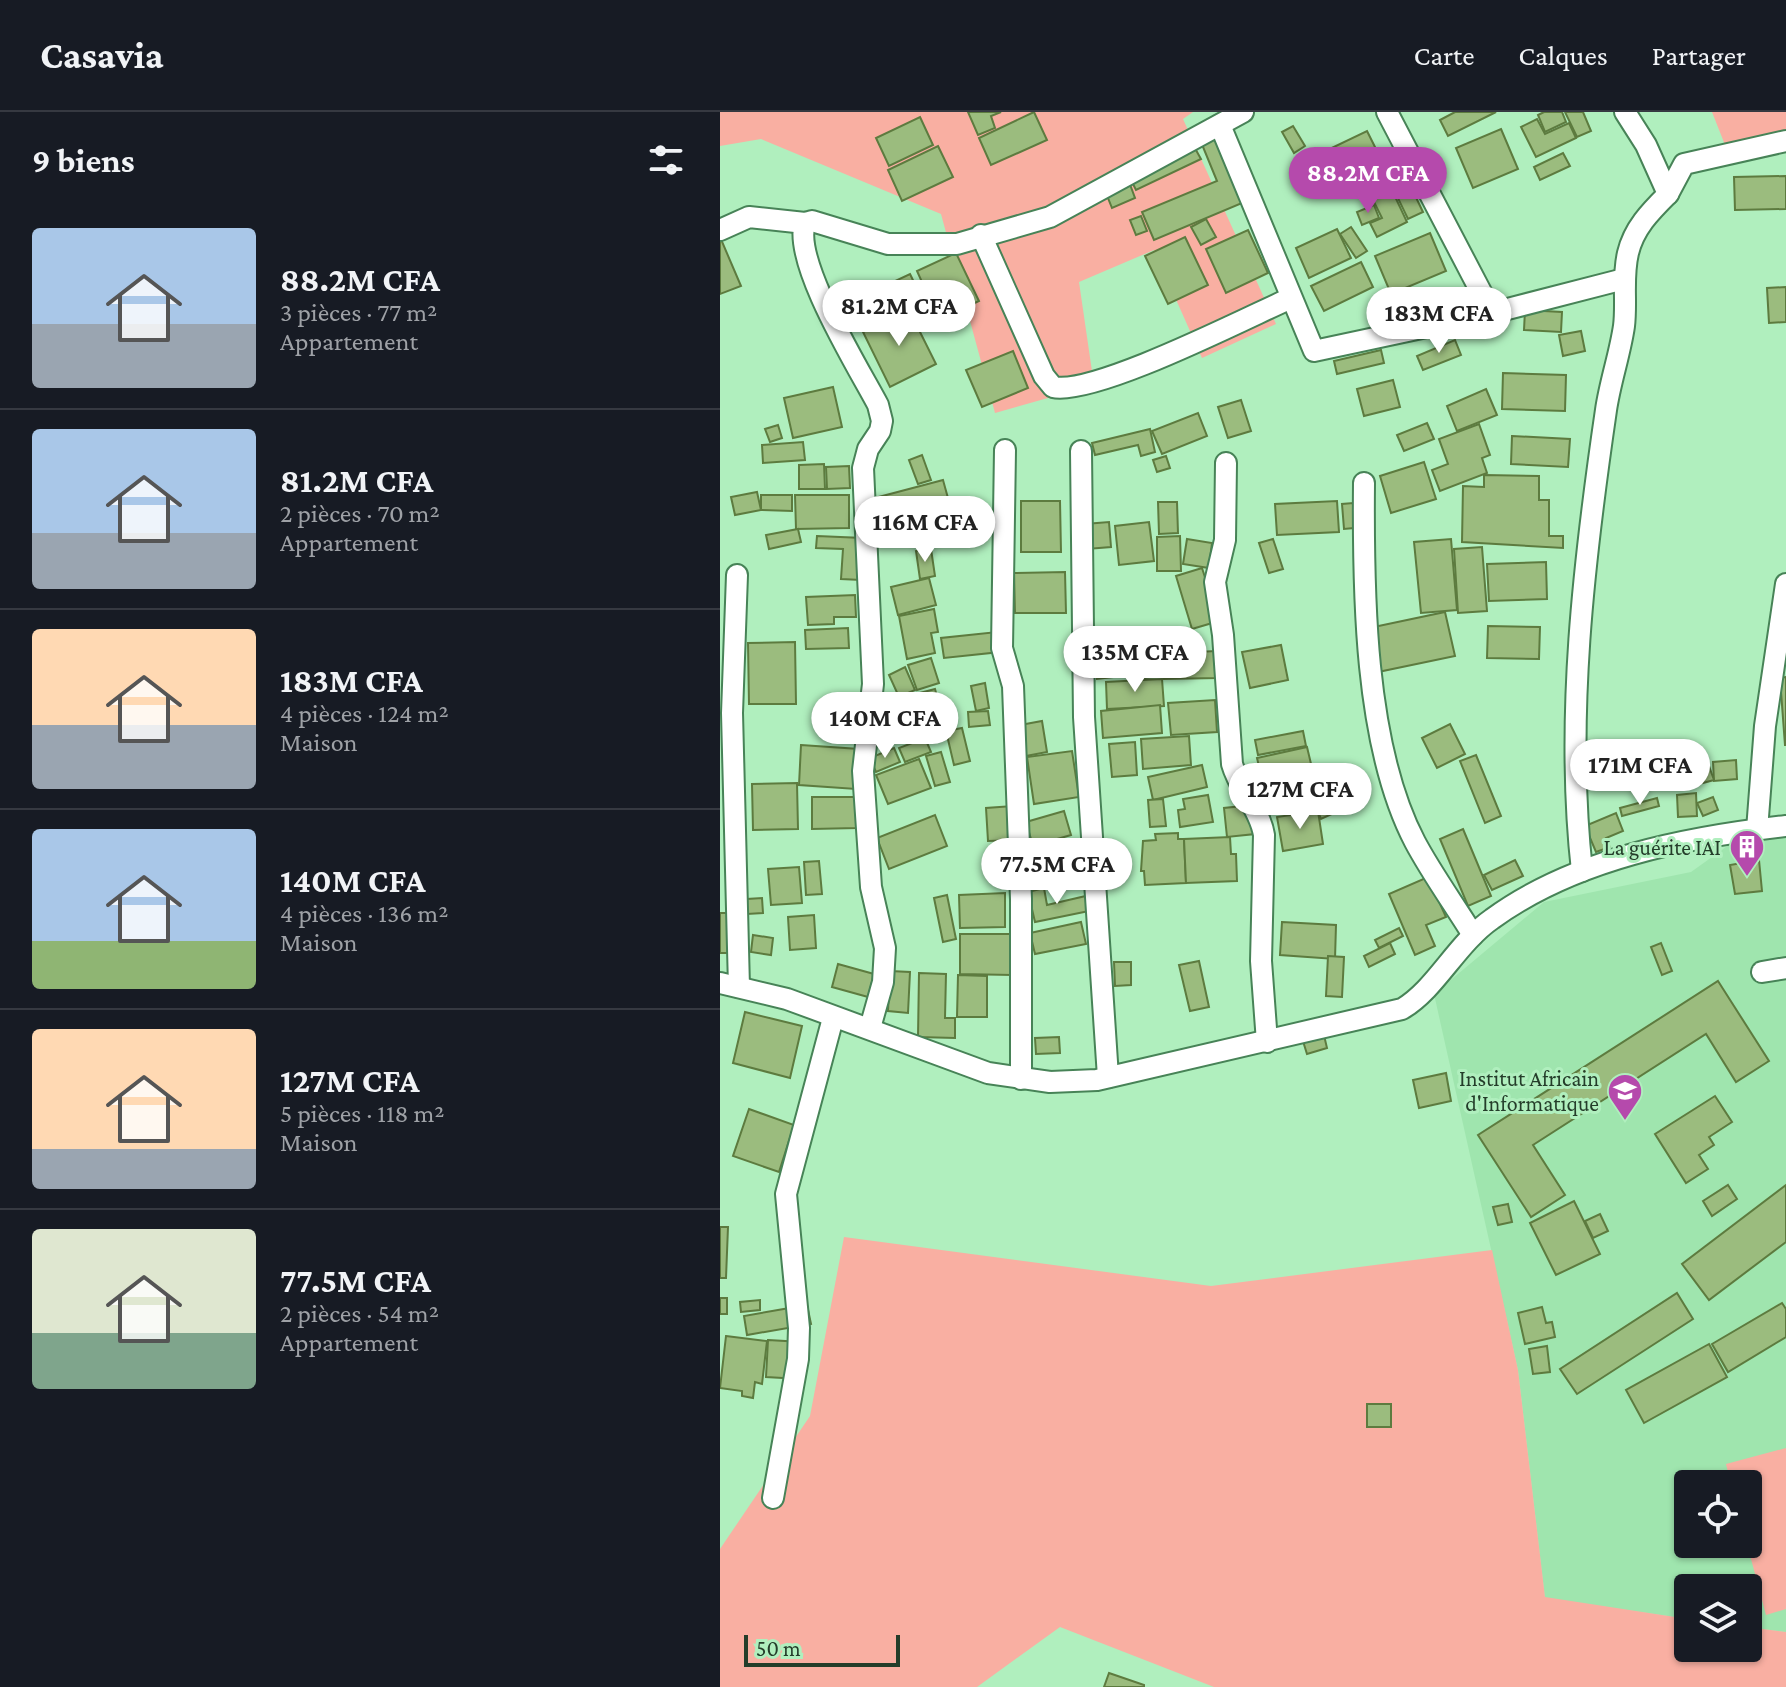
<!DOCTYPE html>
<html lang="fr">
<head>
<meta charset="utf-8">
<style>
  :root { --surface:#171b24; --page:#20242c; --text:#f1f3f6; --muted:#9ea1a6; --line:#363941; --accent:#b54aac }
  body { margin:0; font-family:"Crimson Pro",serif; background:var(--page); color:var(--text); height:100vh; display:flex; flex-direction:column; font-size:30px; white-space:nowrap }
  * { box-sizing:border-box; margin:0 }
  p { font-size:26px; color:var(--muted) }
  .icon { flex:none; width:44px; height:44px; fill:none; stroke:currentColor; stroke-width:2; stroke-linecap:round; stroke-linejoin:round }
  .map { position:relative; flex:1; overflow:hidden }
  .panel { display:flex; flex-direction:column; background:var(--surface); width:720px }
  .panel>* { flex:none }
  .buttons { position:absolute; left:954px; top:1358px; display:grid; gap:16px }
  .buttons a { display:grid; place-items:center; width:88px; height:88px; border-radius:8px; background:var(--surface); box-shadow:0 2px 6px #0004; font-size:40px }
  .scale { position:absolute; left:24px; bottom:20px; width:156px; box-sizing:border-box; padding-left:8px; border:4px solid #243d2a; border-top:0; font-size:22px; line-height:28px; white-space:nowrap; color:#243d2a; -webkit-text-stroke:6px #b0efbe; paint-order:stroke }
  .price { position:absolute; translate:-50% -68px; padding:0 18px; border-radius:28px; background:#fff; color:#222; font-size:26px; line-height:52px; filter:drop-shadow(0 2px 4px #0008) }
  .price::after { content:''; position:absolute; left:50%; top:48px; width:24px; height:18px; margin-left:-12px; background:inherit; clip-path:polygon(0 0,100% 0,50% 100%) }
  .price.selected { background:var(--accent); color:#fff }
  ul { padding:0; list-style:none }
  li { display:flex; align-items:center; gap:24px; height:200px; padding:0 32px }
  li+li { border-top:2px solid var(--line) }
  li span { display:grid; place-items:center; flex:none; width:224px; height:160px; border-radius:8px; color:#555 }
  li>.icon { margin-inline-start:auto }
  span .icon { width:96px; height:96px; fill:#fffc; stroke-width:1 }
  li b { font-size:34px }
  h2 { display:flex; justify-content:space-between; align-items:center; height:96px; padding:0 32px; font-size:34px }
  header { display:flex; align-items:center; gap:48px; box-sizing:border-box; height:112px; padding:0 40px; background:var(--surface); border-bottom:2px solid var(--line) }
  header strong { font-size:38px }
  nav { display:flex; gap:44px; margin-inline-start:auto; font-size:28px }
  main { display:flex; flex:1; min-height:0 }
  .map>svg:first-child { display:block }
</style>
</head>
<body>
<header>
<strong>Casavia</strong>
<nav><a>Carte</a><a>Calques</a><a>Partager</a></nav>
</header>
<main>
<section class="panel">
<h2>9 biens<svg class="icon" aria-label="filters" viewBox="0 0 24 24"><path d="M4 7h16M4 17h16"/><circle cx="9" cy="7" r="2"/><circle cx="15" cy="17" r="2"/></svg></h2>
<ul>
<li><span style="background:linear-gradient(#a9c7e8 60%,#9aa5b1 0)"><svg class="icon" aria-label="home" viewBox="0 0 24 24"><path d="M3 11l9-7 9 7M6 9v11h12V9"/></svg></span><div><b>88.2M CFA</b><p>3 pièces · 77 m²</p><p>Appartement</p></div></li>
<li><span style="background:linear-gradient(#a9c7e8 65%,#9aa5b1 0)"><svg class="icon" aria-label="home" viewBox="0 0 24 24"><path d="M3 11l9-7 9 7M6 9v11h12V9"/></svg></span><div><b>81.2M CFA</b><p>2 pièces · 70 m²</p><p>Appartement</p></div></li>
<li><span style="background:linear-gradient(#ffd9b3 60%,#9aa5b1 0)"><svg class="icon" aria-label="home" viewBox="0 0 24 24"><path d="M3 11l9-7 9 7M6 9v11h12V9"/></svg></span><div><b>183M CFA</b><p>4 pièces · 124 m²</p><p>Maison</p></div></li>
<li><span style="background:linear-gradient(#a9c7e8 70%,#8fb573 0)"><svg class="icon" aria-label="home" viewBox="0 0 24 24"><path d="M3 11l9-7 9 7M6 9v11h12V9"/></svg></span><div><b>140M CFA</b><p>4 pièces · 136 m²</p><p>Maison</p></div></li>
<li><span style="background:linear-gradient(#ffd9b3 75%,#9aa5b1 0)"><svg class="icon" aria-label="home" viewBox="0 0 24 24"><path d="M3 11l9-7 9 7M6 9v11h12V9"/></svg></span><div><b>127M CFA</b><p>5 pièces · 118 m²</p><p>Maison</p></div></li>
<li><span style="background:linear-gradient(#dfe7d0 65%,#7fa58c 0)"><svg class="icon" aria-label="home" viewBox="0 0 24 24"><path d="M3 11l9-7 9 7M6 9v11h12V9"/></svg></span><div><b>77.5M CFA</b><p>2 pièces · 54 m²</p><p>Appartement</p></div></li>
</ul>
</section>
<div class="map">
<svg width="1066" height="1575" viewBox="0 0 1066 1575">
  <rect width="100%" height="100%" fill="#b0efbe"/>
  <path fill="#9fe5ae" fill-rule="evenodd" d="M1066,720V1520L1028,1515V1476H968V1507L825,1486L798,1258L714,882L824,790L971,760L1020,725ZM968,1372H1028V1432H968Z"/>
  <g fill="#f9afa2">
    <polygon points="0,0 473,0 463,7 556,212 482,246 434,138 359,170 374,273 275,301 221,102 41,27 0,34"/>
    <polygon points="992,0 1066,0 1066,35 1007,38"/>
    <polygon points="124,1125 491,1174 772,1138 798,1258 825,1485 968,1507 968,1536 1028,1536 1028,1515 1066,1520 1066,1575 494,1575 340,1515 257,1575 0,1575 0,1437 90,1304"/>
    <polygon points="1066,1336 1066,1497 1046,1503 1027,1432 1028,1372 1011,1372 1006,1352"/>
  </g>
  <g fill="#9bbc7e" stroke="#5d7b3f" stroke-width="2">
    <polygon points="248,0 281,0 271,4 275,16 258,23"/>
    <polygon points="314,0 327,28 271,53 259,26"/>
    <polygon points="735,0 776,0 728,24 720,8"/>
    <polygon points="824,0 842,0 846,10 825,20 818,3"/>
    <polygon points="845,0 863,0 871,19 857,25"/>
    <polygon points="200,5 213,33 169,54 156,26"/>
    <polygon points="817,7 825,22 849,11 856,26 816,45 801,15"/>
    <polygon points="573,14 585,34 574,41 562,20"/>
    <polygon points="781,17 798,57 753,76 736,36"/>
    <polygon points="647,19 667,59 616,83 597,43"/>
    <polygon points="506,20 534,86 434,128 422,100 497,69 481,30"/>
    <polygon points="472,31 481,47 416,78 408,62"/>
    <polygon points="218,34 233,65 182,89 168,58"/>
    <polygon points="843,41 850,54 820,68 814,55"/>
    <polygon points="1066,64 1066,97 1015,98 1014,65"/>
    <polygon points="408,67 415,86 392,96 384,76"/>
    <polygon points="690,73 703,100 688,107 675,80"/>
    <polygon points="671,76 687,110 657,125 650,111 662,106 652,86"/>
    <polygon points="654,93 659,106 642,113 637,100"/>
    <polygon points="421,104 427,119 416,123 410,108"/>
    <polygon points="486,107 496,125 481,133 471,115"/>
    <polygon points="631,115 647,139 636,146 620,122"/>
    <polygon points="617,117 631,146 589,166 576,136"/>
    <polygon points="528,118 548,161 506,181 486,137"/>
    <polygon points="710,121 726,159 671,182 655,144"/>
    <polygon points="0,125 21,174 0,182"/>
    <polygon points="465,125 488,173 448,192 425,144"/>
    <polygon points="236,141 259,189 219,208 197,159"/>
    <polygon points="641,150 653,175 604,199 591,174"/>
    <polygon points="190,162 201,185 152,208 141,185"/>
    <polygon points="1066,175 1066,210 1049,211 1047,176"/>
    <polygon points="131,187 138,202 127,207 121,192"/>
    <polygon points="189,198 216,252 170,275 143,220"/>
    <polygon points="805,198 842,200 841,220 804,218"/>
    <polygon points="861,219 865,239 843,244 839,223"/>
    <polygon points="735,228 741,243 703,258 697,244"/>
    <polygon points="661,238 664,251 617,262 614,249"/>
    <polygon points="293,239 308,276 262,295 246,258"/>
    <polygon points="783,261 846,263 845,299 782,297"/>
    <polygon points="673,268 680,295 644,304 637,277"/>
    <polygon points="113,275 122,315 73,326 64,286"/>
    <polygon points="766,277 777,303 737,319 727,294"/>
    <polygon points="521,288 531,319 508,326 498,295"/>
    <polygon points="478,301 487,324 442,342 432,319"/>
    <polygon points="707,311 714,327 684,339 677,323"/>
    <polygon points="759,312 770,343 762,346 767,361 720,379 712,358 728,352 719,327"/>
    <polygon points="58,313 62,326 50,330 45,317"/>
    <polygon points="430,317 435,340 421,344 418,333 375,343 372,331"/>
    <polygon points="792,324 850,327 848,355 791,352"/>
    <polygon points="83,330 85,348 43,351 42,333"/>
    <polygon points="202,343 211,368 198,372 189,348"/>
    <polygon points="446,344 450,356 437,360 433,348"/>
    <polygon points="704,350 716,387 671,401 660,364"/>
    <polygon points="104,352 105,377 79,377 79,353"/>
    <polygon points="129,354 130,376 107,377 106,355"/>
    <polygon points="764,363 819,364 819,388 829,388 829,424 843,424 843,436 742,430 743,374 764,375"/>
    <polygon points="223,368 231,397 210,403 207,391 156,405 151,387"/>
    <polygon points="37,380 41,398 15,403 11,385"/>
    <polygon points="41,383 72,383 72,399 41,398"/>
    <polygon points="75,383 129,383 129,416 76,417"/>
    <polygon points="301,389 340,389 341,440 301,440"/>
    <polygon points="617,389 619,420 557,423 555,392"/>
    <polygon points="438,390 457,390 458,421 439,422"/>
    <polygon points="633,391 634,416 624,417 622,392"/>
    <polygon points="389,410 391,435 367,437 365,412"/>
    <polygon points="429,410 434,449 399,453 395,414"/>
    <polygon points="78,417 81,430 49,437 46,423"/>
    <polygon points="97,424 143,426 141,468 121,467 123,437 96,436"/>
    <polygon points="460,424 461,459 437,459 437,425"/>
    <polygon points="467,427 492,431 489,456 463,452"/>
    <polygon points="553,427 563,457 549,461 539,431"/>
    <polygon points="731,427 737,498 701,501 694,430"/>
    <polygon points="762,435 767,499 738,501 734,437"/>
    <polygon points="211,437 215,464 200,467 196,439"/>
    <polygon points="826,450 827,487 769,489 767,452"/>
    <polygon points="482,456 499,509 472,517 456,464"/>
    <polygon points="345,460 346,501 295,501 294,461"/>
    <polygon points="209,466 216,493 178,503 171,475"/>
    <polygon points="135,483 136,505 114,505 114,512 88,513 86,485"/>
    <polygon points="214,497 218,520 211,521 215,541 187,547 179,504"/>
    <polygon points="725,500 735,544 658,560 649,516"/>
    <polygon points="768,514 820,515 819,547 767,546"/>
    <polygon points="128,516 129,536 86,537 85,518"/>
    <polygon points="277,520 280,540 224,546 221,526"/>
    <polygon points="75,530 76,592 29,592 28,531"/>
    <polygon points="561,533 568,568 530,576 522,540"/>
    <polygon points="416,534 419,562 377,567 374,539"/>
    <polygon points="435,536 438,565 424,566 421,537"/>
    <polygon points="496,539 497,566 444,567 443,551 477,550 477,540"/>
    <polygon points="211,546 219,571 197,578 188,553"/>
    <polygon points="185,555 195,578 179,585 169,563"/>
    <polygon points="1066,565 1066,633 1065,633 1060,566"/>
    <polygon points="442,567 444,594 387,597 386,570"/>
    <polygon points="265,571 269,596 256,599 251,574"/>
    <polygon points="215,577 226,617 208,622 196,582"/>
    <polygon points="179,588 189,623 160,631 150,597"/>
    <polygon points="495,588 497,620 451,623 448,591"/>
    <polygon points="440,593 442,621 383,626 381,599"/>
    <polygon points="268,599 270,613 249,615 248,600"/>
    <polygon points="322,609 327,640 306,644 300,613"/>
    <polygon points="730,612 745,642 717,656 702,626"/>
    <polygon points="242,616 250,649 234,653 226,619"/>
    <polygon points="583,619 586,634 538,643 535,628"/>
    <polygon points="469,624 471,653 423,657 421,627"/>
    <polygon points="205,626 211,640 185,650 179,636"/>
    <polygon points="415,630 417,663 392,665 389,632"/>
    <polygon points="81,633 139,637 136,677 79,673"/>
    <polygon points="587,635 592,656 542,667 537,646"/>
    <polygon points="174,636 180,650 156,660 150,646"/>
    <polygon points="352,639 359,685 314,692 307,645"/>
    <polygon points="221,640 230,670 215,674 206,644"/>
    <polygon points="756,643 781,704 765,711 740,649"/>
    <polygon points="199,647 211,676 168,692 156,663"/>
    <polygon points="1016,648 1017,667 994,669 993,650"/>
    <polygon points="482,653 487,675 433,688 428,665"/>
    <polygon points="989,654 994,668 983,671 979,657"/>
    <polygon points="913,658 916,674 900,676 897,661"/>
    <polygon points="597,663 614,701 601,707 585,668"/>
    <polygon points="589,666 593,698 559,701 555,670"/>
    <polygon points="77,671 78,717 33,718 32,672"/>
    <polygon points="976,681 977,704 958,705 957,683"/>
    <polygon points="488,683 493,710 460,715 458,698 465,697 463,687"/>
    <polygon points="92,685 137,685 137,716 92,717"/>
    <polygon points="993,685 998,698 983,704 977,691"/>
    <polygon points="937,686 939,694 902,704 900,696"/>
    <polygon points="443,687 446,714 430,715 428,688"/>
    <polygon points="532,693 535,722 507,725 504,696"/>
    <polygon points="293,694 296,728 268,729 266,696"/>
    <polygon points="344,699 351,723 313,734 306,710"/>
    <polygon points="598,699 603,732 563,739 557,705"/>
    <polygon points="896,701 903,719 886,726 890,735 876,740 865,714"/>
    <polygon points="215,703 227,734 169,757 157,726"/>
    <polygon points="743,717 771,784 748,794 720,727"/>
    <polygon points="458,721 458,727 464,727 466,771 425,773 424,759 421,759 423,729 436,728 435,722"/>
    <polygon points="510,725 511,742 516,742 517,769 466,771 464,727"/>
    <polygon points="327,747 329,775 310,776 308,749"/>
    <polygon points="795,748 803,764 772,778 764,763"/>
    <polygon points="1039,748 1042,779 1015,782 1010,753"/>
    <polygon points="99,749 102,782 86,783 84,750"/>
    <polygon points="79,755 82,791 51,793 48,757"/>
    <polygon points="708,765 726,805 706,813 715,834 695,843 669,782"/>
    <polygon points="324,776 327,793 370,783 374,798 315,810 308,780"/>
    <polygon points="285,781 285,815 240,816 239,783"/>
    <polygon points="227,783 236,827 223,830 214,786"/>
    <polygon points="42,786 43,801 27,802 27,787"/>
    <polygon points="0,801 11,801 10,841 0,841"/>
    <polygon points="94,803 96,836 70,838 68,805"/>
    <polygon points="361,810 366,832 315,842 310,821"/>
    <polygon points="562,810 616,813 615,847 560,843"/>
    <polygon points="679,816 683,824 659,836 655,828"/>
    <polygon points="240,822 292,822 292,863 240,862"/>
    <polygon points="33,823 53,826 51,843 31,840"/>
    <polygon points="670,831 675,842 649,855 644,844"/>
    <polygon points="941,831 952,859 942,863 931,835"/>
    <polygon points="608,844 624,845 622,885 606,884"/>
    <polygon points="479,849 489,895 470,899 459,853"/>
    <polygon points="394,850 411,850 411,873 395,874"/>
    <polygon points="118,852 154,862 148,885 112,875"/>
    <polygon points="170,859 190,860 188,901 168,899"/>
    <polygon points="199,861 226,862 225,906 235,906 235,926 198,925"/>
    <polygon points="238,863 267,864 267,905 237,905"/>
    <polygon points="998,869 1049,949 1016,970 986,922 813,1033 845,1083 811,1105 758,1023"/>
    <polygon points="25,900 82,914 70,966 13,951"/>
    <polygon points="603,919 607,936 587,942 582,926"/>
    <polygon points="339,925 340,941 316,942 315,926"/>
    <polygon points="726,961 731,989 699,996 693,968"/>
    <polygon points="995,984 1012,1010 989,1025 994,1033 979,1043 988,1057 966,1071 935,1022"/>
    <polygon points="29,997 74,1013 59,1060 13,1044"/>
    <polygon points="1008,1073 1017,1087 992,1104 983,1089"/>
    <polygon points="1066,1073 1066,1130 989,1188 962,1152"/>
    <polygon points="854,1089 880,1142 836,1163 810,1111"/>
    <polygon points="788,1092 792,1110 778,1113 773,1095"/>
    <polygon points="880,1102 888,1119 873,1126 865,1109"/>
    <polygon points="0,1115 8,1115 6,1166 0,1166"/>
    <polygon points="957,1181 973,1207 857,1282 840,1257"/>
    <rect x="0" y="1186" width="7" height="16"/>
    <polygon points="40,1188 40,1198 21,1200 20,1190"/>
    <polygon points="1062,1191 1066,1197 1066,1225 1008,1260 992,1232"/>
    <polygon points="87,1193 91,1212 27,1223 24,1204"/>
    <polygon points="822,1195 826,1211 832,1210 835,1225 805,1232 798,1201"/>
    <polygon points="6,1224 47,1229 42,1272 35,1270 33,1286 22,1284 22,1279 0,1276"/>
    <polygon points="48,1228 82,1230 80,1267 46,1265"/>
    <polygon points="989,1232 1007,1265 924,1311 906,1278"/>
    <polygon points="827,1234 830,1260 813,1262 809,1237"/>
    <rect x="647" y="1292" width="24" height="23"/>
    <polygon points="389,1561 424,1573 424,1575 384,1575"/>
  </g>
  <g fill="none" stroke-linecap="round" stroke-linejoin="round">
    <defs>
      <g id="minor">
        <polyline points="500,13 594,239 772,201 667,0"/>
        <polyline points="948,82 964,52 1066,29"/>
        <path d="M85,111C72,149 139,257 158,293L162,309L160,319L148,337L143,356L153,572L143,659L151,775L165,836L163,870L150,916"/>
        <polyline points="0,118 29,105 85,111 92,109 168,132 237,132 330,105 523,0"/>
        <path d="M261,123L324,264L333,275C374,284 526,206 571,186"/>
        <polyline points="772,201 904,167"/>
        <polyline points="285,338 282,536 293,574 301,787 301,967"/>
        <polyline points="361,339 364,605 388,965"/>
        <path d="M506,351L505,428L495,470L503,523L512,652C519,677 540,698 544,723L541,849L547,930"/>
        <path d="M644,371C643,478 644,633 695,730C712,762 734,792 753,823"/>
        <polyline points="17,463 12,601 19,875"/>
        <polyline points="1037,718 1045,614 1066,472"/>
        <path d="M862,759C845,607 864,448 886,298C890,270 900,242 904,214C907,190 902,166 908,141C914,116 930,100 948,82L926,33L905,0"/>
        <polyline points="1042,860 1066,856"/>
        <path d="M0,871L67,887L268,961L330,970L377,968L682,897C716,877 736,832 772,807C854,747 967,725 1066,714"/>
        <polyline points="53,1386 78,1247 79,1216 66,1082 113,906"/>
      </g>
    </defs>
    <use href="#minor" stroke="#478357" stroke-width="24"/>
    <use href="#minor" stroke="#fff" stroke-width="20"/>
  </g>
  <defs>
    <symbol id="building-pin" viewBox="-11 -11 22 30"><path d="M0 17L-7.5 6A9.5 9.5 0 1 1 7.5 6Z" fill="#b54aac" stroke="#b0efbe"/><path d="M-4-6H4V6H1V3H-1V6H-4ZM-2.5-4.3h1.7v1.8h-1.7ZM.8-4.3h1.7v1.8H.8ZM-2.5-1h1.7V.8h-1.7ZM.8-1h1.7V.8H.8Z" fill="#fff"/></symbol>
    <symbol id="university-pin" viewBox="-11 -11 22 30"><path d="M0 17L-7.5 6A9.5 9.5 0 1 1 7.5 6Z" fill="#b54aac" stroke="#b0efbe"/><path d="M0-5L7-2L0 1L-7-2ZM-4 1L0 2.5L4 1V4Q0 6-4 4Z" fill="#fff"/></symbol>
  </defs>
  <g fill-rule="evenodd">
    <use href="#building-pin" x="1007" y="715" width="40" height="54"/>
    <use href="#university-pin" x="885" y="959" width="40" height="54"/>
  </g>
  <g text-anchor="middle" stroke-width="6" stroke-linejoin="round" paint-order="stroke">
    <g font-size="22" fill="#243d2a" stroke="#b0efbe" text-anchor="end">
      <text x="1001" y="743">La guérite IAI</text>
      <text x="879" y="974">Institut Africain<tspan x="879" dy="25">d'Informatique</tspan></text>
    </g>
  </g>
</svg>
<div class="buttons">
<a><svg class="icon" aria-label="locate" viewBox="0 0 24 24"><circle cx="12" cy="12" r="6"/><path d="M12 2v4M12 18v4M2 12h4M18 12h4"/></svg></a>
<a><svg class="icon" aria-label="layers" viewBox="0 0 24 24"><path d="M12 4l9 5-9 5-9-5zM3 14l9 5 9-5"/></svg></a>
</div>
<div class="scale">50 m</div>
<b class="price selected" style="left:648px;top:103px">88.2M CFA</b>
<b class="price" style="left:179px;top:236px">81.2M CFA</b>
<b class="price" style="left:719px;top:243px">183M CFA</b>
<b class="price" style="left:205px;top:452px">116M CFA</b>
<b class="price" style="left:415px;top:582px">135M CFA</b>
<b class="price" style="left:165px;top:648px">140M CFA</b>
<b class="price" style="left:920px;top:695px">171M CFA</b>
<b class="price" style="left:580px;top:719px">127M CFA</b>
<b class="price" style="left:337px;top:794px">77.5M CFA</b>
</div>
</main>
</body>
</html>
